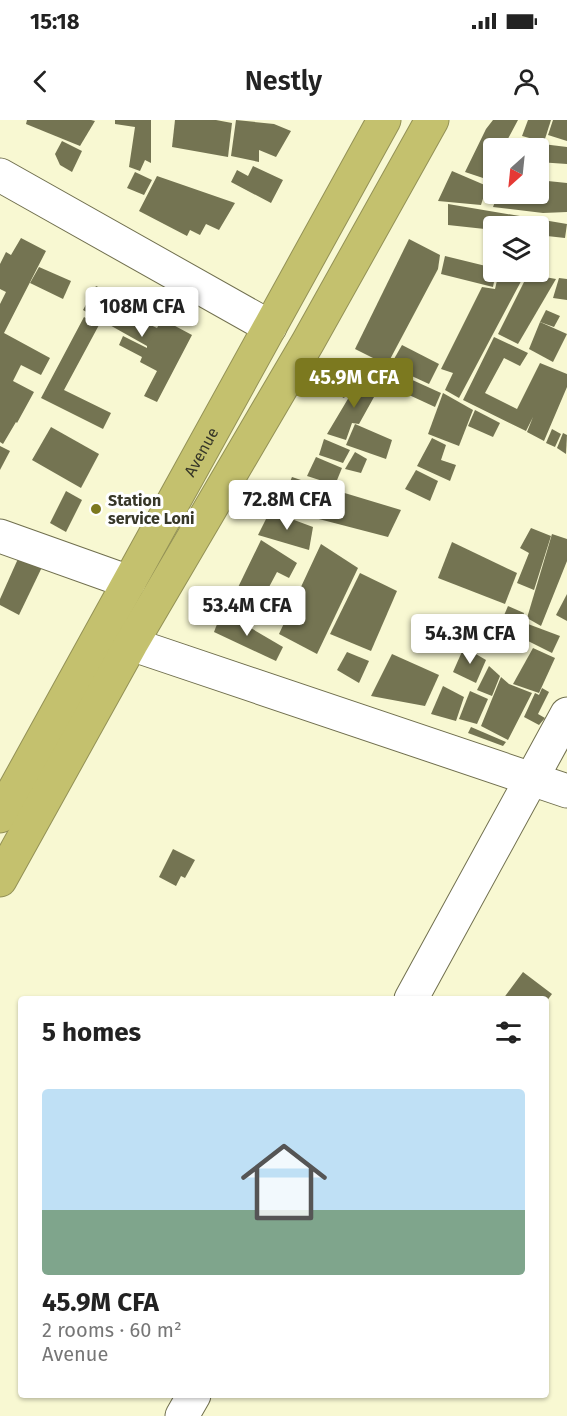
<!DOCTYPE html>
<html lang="en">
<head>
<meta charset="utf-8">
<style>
  :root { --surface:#fff; --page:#f2f2f2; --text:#222; --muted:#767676; --accent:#7c791f }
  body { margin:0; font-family:"Fira Sans",sans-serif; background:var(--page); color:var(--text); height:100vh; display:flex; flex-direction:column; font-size:22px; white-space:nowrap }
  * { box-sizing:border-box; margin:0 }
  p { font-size:20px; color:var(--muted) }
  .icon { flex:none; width:33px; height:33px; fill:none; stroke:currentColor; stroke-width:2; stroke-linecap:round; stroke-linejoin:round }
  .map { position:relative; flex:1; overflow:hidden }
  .details { position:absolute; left:18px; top:876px; width:531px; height:402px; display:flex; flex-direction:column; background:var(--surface); border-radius:6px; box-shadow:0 2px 4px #0004 }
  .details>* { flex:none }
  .needle { width:39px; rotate:207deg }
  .buttons { position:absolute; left:483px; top:18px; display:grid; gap:12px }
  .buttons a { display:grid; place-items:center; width:66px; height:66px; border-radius:6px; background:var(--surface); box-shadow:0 2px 4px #0004; font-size:30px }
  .price { position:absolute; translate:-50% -51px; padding:0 14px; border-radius:6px; background:#fff; color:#222; font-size:20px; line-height:39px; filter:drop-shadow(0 2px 3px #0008) }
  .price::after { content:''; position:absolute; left:50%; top:36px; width:18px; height:14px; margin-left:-9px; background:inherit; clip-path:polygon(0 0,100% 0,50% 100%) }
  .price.selected { background:var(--accent); color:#fff }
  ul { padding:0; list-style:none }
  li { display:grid; align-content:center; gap:12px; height:318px; padding:0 24px }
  li span { display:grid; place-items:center; height:186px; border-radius:6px; color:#555 }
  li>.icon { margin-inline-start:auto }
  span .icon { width:108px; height:108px; fill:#fffc; stroke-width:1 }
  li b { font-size:26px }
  h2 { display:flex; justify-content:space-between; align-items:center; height:72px; padding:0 24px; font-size:26px }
  .status { display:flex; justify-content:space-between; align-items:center; height:42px; padding:0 30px; background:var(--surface); direction:ltr }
  .status svg { height:16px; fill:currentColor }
  header { display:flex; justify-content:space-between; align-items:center; height:78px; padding:0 24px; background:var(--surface); font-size:27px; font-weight:600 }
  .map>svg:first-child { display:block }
</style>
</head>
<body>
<div class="status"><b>15:18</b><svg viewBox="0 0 49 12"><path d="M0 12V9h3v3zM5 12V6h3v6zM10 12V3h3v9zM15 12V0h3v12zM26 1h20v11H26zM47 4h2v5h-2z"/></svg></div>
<header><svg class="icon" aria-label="back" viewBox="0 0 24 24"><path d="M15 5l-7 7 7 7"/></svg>Nestly<svg class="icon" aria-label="person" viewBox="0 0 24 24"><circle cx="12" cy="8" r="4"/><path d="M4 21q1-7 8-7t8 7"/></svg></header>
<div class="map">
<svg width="567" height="1296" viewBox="0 0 567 1296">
  <rect width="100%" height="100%" fill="#f8f8d2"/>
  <g fill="#747452">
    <polygon points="27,0 91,0 95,1 80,26 26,4"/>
    <polygon points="115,0 151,0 151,43 145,40 140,51 129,47 135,7 115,4"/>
    <polygon points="175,0 216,0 232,3 228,37 172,27"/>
    <polygon points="236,0 274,4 291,11 276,37 259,30 259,42 231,36"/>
    <polygon points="493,0 518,0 503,28 494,28 494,50 489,60 465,52 486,9"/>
    <polygon points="528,0 551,0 544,22 522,16"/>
    <polygon points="553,0 567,0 567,21 548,15"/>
    <polygon points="510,20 567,27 567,44 538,42 538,28 508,28"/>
    <polygon points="62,21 82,31 72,52 60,45 55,34"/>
    <polygon points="253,46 283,60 271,83 231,62 237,50 248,56"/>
    <polygon points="452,51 487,66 481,85 438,81"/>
    <polygon points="135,52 152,60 144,75 127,68"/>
    <polygon points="157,56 235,83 219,110 206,104 200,115 190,110 187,116 139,91"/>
    <polygon points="538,60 567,63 567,92 543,93 493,87 498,74 538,74"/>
    <polygon points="448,84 567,104 565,118 538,115 538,106 494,106 494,110 448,105"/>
    <polygon points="21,118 46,131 4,213 50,238 41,255 21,245 13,261 34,272 17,303 16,302 3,324 0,322 0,184 6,172 0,169 0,144 6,132 11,135"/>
    <polygon points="409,119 440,135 438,149 387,245 355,229"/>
    <polygon points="445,136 494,148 494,152 496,152 493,167 441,154"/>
    <polygon points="39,147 71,161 63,179 30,163"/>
    <polygon points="499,152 526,152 459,278 445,270 453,253 441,249 482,167 495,169"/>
    <polygon points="528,154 556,159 518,224 498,214"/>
    <polygon points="559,158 567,159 567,180 553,178"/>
    <polygon points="96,166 129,181 123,192 157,208 162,199 192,215 157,282 144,276 157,251 140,242 142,237 119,225 123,216 147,228 147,226 83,190"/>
    <polygon points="546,190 560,196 554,207 540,202"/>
    <polygon points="84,197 99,205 64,270 111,293 103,309 41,278"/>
    <polygon points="540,202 567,214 553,242 529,229"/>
    <polygon points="494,217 528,233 520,246 504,238 485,273 517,289 540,243 567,254 567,267 544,321 527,312 533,297 526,311 463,280"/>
    <polygon points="402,225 439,244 429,264 390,246"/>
    <polygon points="375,243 441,273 435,287 368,256"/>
    <polygon points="342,251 356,260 344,278 331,271"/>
    <polygon points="361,257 379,268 359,304 352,303 346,320 327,314"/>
    <polygon points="443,273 473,290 459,326 428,314"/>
    <polygon points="475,290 500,303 493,317 468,306"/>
    <polygon points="355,304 392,320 386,339 346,325"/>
    <polygon points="51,307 99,334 81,368 32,340"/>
    <polygon points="552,309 561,314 555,327 546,323"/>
    <polygon points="563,313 567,315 566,334 557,328"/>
    <polygon points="432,318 446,325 441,340 456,345 450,361 417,346"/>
    <polygon points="324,319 350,330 343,343 319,335"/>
    <polygon points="0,326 10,331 0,350"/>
    <polygon points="355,332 367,339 361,353 345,349"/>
    <polygon points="316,337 342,348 335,365 307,356"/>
    <polygon points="416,350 438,361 430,381 405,369"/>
    <polygon points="292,357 325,368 313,394 281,384"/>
    <polygon points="328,368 401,390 388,417 315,398"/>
    <polygon points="66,371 82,380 66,412 50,403"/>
    <polygon points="270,391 313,407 309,430 258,415"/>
    <polygon points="531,408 551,416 534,470 517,463 529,433 520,428"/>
    <polygon points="552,414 567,419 567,441 541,506 527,498"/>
    <polygon points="261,420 297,443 289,458 277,452 268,469 278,475 269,495 261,490 253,502 227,490"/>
    <polygon points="452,422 517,453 505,484 438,458"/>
    <polygon points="321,424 358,448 317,534 279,514"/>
    <polygon points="21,432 44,443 19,495 0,485 0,479"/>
    <polygon points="360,453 397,471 371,531 330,514"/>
    <polygon points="567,474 567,501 556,495"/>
    <polygon points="508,486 524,493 517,520 496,514"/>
    <polygon points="222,491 283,527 276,541 214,512"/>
    <polygon points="528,504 560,516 552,533 522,518"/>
    <polygon points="464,527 486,540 476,563 453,552"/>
    <polygon points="533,528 555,538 539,573 513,564"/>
    <polygon points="347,532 369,541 359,563 337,550"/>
    <polygon points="392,534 439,555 425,586 371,576"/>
    <polygon points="489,546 500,556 492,576 477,570"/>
    <polygon points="501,557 509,564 532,573 508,620 481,606"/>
    <polygon points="443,566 464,577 456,601 431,594"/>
    <polygon points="542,568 549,572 538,594 545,598 539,605 524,597 535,573 539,575"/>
    <polygon points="470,571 488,579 477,604 459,599"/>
    <polygon points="471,607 506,622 503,626 468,613"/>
    <polygon points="173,729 195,740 185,758 181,756 176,766 159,757"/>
    <polygon points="523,852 552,874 546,882 546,879 503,879"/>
  </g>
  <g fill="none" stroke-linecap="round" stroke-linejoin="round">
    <defs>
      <g id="minor">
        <polyline points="0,55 270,207"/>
        <polyline points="0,416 129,462"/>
        <polyline points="131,524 567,671"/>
        <polyline points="411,879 567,594"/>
        <polyline points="182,1296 194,1275"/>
      </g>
      <g id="highway">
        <path id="s1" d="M0,696L384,0"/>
        <polyline points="0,760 131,524 308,222 432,0"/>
      </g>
    </defs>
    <use href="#minor" stroke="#706f4e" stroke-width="35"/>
    <use href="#highway" stroke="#939156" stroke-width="35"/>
    <use href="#minor" stroke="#fff" stroke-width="33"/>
    <use href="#highway" stroke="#c4c16e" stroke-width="33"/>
  </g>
  <circle fill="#7c791f" stroke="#fff" stroke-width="2" cx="96" cy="389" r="6"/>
  <g text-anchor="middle" stroke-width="6" stroke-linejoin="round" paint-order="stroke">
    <g font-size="16" fill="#373728" stroke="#fff">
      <text dy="6" stroke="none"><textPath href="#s1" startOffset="416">Avenue</textPath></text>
    </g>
    <g font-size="16" font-weight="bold" fill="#373728" stroke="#fff" text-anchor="start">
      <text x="108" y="386">Station<tspan x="108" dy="18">service Loni</tspan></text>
    </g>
  </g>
</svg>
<div class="buttons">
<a><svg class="needle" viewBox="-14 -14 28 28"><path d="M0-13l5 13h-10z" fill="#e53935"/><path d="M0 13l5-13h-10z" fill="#767676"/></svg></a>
<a><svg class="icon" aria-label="layers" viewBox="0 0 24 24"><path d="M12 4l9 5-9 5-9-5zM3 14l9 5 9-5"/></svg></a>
</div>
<b class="price" style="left:142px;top:218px">108M CFA</b>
<b class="price selected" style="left:354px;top:289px">45.9M CFA</b>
<b class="price" style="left:287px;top:411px">72.8M CFA</b>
<b class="price" style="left:247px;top:517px">53.4M CFA</b>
<b class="price" style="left:470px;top:545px">54.3M CFA</b>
<section class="details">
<h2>5 homes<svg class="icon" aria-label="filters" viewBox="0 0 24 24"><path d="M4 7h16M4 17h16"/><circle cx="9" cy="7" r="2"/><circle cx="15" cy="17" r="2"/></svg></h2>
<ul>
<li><span style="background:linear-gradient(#bfe0f5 65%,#7fa58c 0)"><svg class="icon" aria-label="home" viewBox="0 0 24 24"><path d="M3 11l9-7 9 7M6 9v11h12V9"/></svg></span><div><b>45.9M CFA</b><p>2 rooms · 60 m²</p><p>Avenue</p></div></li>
</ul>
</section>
</div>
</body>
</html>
